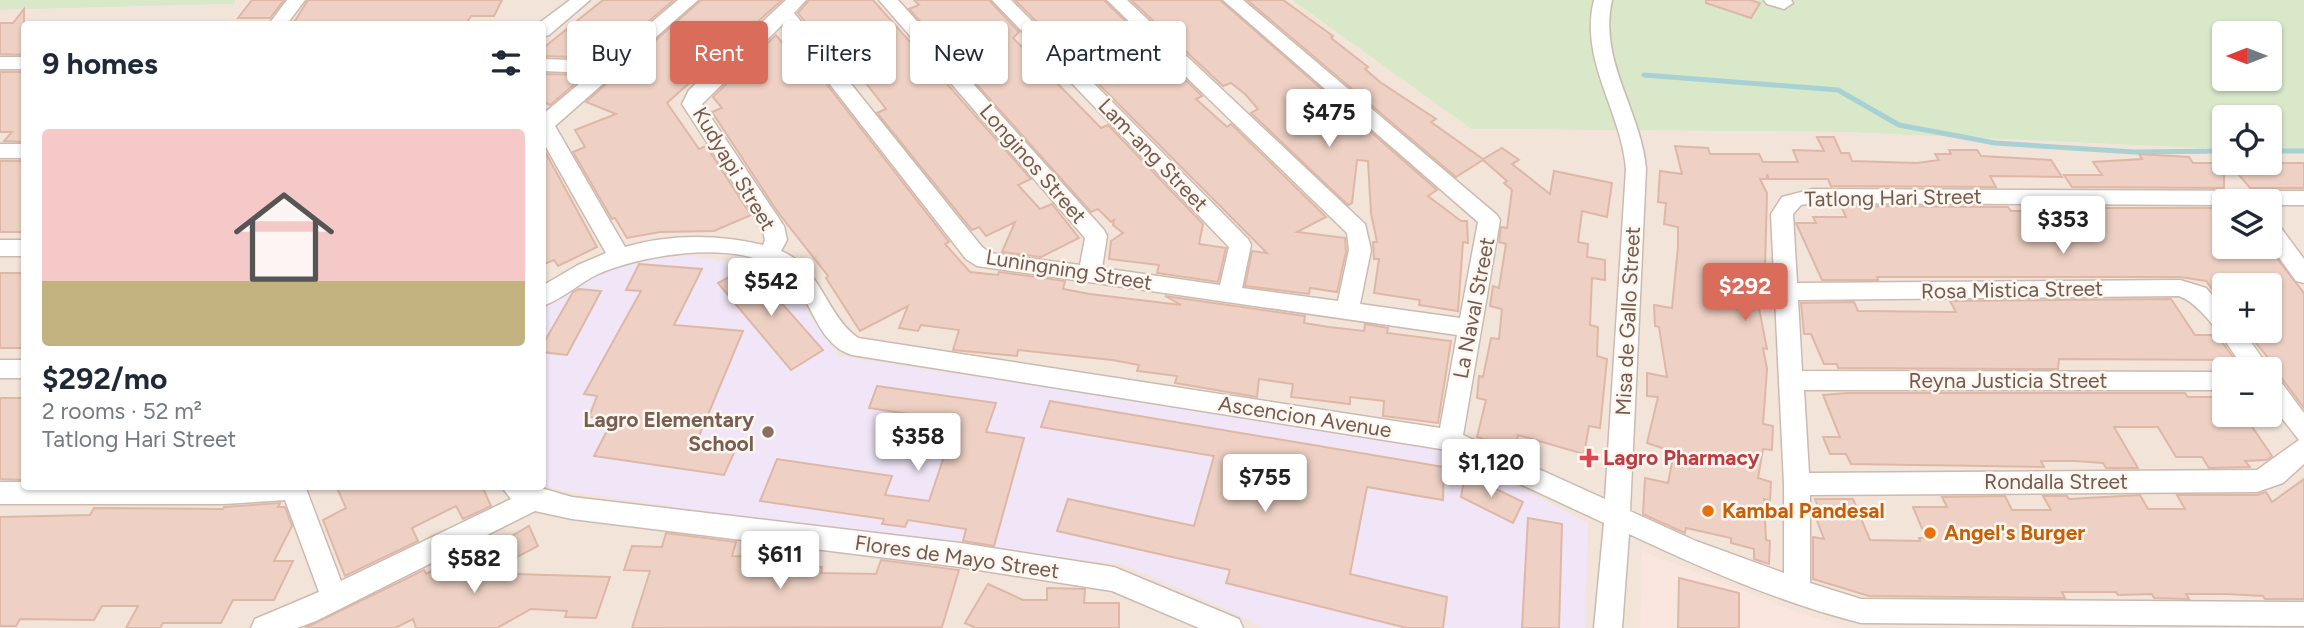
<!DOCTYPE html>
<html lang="en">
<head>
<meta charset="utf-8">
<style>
  :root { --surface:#fff; --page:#f6f6f7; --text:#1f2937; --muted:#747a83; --accent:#d96c5b }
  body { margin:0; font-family:Figtree,sans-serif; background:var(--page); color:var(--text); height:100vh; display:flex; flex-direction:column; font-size:26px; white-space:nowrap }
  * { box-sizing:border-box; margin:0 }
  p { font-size:23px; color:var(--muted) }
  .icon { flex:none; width:38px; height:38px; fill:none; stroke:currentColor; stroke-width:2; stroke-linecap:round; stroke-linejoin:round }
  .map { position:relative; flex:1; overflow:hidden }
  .sheet { position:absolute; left:21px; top:21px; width:525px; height:469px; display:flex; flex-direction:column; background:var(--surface); border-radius:7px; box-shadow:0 2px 5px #0004 }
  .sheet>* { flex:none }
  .banner { position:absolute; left:567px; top:21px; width:665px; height:63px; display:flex; gap:14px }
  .needle { width:46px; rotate:270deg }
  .buttons { position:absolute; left:2212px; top:21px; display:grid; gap:14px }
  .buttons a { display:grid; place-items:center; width:70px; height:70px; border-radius:7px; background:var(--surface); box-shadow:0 2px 5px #0004; font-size:35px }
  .price { position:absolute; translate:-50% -60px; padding:0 16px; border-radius:7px; background:#fff; color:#222; font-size:23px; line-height:46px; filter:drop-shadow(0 2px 4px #0008) }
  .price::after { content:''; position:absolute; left:50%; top:42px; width:21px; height:16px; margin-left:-10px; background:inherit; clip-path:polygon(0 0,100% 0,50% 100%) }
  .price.on { background:var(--accent); color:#fff }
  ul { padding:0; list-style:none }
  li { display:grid; align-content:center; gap:14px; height:371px; padding:0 21px }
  li span { display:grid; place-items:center; height:217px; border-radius:7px; color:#555 }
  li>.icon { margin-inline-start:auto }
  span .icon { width:126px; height:126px; fill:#fffc; stroke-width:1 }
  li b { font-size:30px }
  h2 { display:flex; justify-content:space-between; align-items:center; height:84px; padding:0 21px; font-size:30px }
  .tag { padding:0 24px; border-radius:7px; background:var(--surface); box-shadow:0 2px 5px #0004; font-size:24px; line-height:63px }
  .tag.on { background:var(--accent); color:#fff }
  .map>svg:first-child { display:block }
</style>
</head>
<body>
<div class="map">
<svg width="2304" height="628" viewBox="0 0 2304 628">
  <rect width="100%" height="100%" fill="#fbf3ea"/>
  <path fill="#f2e4d9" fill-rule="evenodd" d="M237,0H1292L1471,129L1842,132L2224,149V163H2270V149H2304V628H0V10L234,4ZM24,24H542V486H24ZM2224,201H2270V247H2224ZM2224,285H2270V331H2224ZM2224,369H2270V415H2224Z"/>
  <polygon fill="#fae5df" points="1642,551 1795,611 1848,628 1640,628"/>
  <polygon fill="#f0e6f7" points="693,256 757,266 781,276 839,356 1442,447 1588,523 1585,628 1263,628 1226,609 1122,564 958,549 553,489 543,482 543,311 563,291 618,266 659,257"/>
  <g fill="#d8e8c9" fill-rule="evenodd">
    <polygon points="0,0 236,0 234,4 0,10"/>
    <path d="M1292,0H2304V149H2270V117H2224V149L1842,132L1471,129ZM2224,33H2270V79H2224Z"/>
  </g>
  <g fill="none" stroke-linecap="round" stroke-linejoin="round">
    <g stroke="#a7d1d4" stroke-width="5">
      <polyline points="1644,75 1838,90 1899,125 1995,143 2134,152 2224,151"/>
      <polyline points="2270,151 2304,151"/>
    </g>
  </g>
  <g fill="#eed1c4" stroke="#dfb7a6" stroke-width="2">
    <polygon points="252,0 284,0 270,18 238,18"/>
    <polygon points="308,0 502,0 494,16 471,16 466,24 293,24"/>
    <polygon points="603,0 674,0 605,58 542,56 542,49"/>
    <polygon points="701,0 782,0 667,103 699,149 706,146 751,215 714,231 660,232 627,238 615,218 612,219 573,152 585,147 575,130 616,114 586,102"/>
    <polygon points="809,0 873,0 1031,179 1018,185 1040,209 1052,204 1079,238 1041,257 1002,252 1015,222 986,236 979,227 972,230 877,113 886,109 865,82 841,54 833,57 798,13"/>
    <polygon points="914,0 989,0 1019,32 1013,38 1101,128 1108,125 1203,224 1199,244 1226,248 1218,282 1157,273 1159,265 1109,259 1111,241 1123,233 1113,225 1114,220 1111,222 1098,209 1091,212 909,9 919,5"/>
    <polygon points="1015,0 1104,0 1202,96 1196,99 1227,127 1231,124 1326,217 1297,232 1345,238 1346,252 1337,292 1310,288 1309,294 1245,286 1252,251 1267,253"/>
    <polygon points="1131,0 1220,0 1437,190 1428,196 1461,221 1467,221 1468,243 1463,242 1458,311 1419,305 1420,300 1374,293 1379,259 1374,259 1373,242 1377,242 1371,213 1368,161 1357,160 1352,203 1348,205 1251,113 1258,109 1245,94 1231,83 1223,86"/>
    <polygon points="1247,0 1283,0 1333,36 1331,38 1368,67 1365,69 1380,82 1436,119 1431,122 1483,159 1502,148 1519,160 1512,164 1550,194 1554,171 1612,183 1607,217 1582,211 1578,242 1588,244 1587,257 1605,260 1605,280 1592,278 1590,325 1598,327 1597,356 1607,359 1600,428 1589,426 1584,454 1518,435 1515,448 1477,437 1486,400 1477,398 1479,376 1483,377 1491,338 1499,339 1502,309 1490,306 1493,286 1499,288 1506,244 1499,242 1501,227 1507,228 1512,190 1504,183 1507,181 1483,160 1456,177"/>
    <polygon points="1706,0 1750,0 1760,3 1751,18 1706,3"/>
    <polygon points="24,9 24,55 0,54 0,23 13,23"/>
    <polygon points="776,35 791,54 800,50 949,242 945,244 970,272 998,275 999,272 1065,281 1063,289 1090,294 1181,305 1165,296 1305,316 1304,323 1329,327 1364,331 1365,324 1388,328 1387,333 1451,341 1438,423 1383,416 1384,401 1350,397 1350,404 1291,397 1293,384 1259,379 1257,397 1175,383 1177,376 1137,371 1139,365 1112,360 1018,350 1017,356 953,350 959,330 921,325 918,331 899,328 908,306 860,331 826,278 828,276 777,211 712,112 722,108 713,97"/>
    <polygon points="24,72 24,142 4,141 12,132 0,132 0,72"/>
    <polygon points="542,74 585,75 550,105 542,101"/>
    <polygon points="1817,137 1834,137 1841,153 1849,153 1852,161 1917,163 1939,160 1935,154 1951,154 1949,150 1977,150 1981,156 2051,160 2062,177 1990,176 1996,187 1831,186 1828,179 1769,179 1767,174 1767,179 1760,179 1767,193 1764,305 1758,303 1767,349 1763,348 1767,369 1763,424 1773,426 1772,450 1763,449 1758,478 1771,482 1770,501 1764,499 1766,540 1770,541 1769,564 1754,559 1754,549 1731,543 1731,538 1686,528 1685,533 1643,514 1645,478 1668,483 1674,452 1647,443 1658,397 1647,396 1647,373 1667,377 1659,327 1655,326 1654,305 1672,308 1678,247 1678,227 1664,224 1666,203 1658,202 1660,171 1682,174 1675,146 1708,148 1710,154 1759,154 1763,162 1798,162 1793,150 1824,151"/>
    <polygon points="542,146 597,247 558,266 554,260 542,265"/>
    <polygon points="2270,149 2281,163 2304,163 2304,188 2250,188 2229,163 2270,163"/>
    <polygon points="2139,154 2189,157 2193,163 2224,163 2224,188 2072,187 2064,175 2102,175 2093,162 2142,159"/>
    <polygon points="24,161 24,232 0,232 0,161"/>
    <polygon points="1841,206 2008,207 2011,211 2027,211 2037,228 2080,228 2067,208 2224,208 2224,247 2268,247 2304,293 2304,408 2280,376 2270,374 2273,369 2270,360 2246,331 2270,331 2270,285 2224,285 2224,305 2206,281 2180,277 1877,277 1878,280 1822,280 1796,223 1816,223 1813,217 1846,217"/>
    <polygon points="639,264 702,269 674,325 743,331 697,441 737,446 724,475 594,456 613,419 589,417 597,396 584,394 641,291 626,290"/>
    <polygon points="749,266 823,350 791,370 718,283"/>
    <rect x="0" y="273" width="24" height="75"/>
    <polygon points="579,289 601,291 567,355 542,352 542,346 573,292"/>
    <polygon points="2171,299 2195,335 2217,335 2235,360 2059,359 2058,369 1838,368 1837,364 1824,364 1811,334 1804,334 1801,303 1854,302 1858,311 1956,312 1950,301"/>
    <polygon points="877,386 996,403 986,432 1024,438 994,546 963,541 966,529 908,520 905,527 882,524 884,519 760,501 777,459 892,476 885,495 929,501 956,421 869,408"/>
    <polygon points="1848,393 2185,393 2188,397 2224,397 2224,415 2244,415 2272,456 2266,460 2245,461 2250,467 2209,468 2202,457 2176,457 2158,427 2114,427 2138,468 2106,468 2103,463 2076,461 2041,461 2044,467 1851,464 1846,454 1830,454 1823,437 1840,437 1823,395"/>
    <polygon points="0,398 24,398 24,480 0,479"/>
    <polygon points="1050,401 1444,467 1443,500 1367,487 1350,574 1447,597 1443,628 1407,628 1226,583 1230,570 1057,531 1068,499 1194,526 1214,456 1041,427"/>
    <polygon points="1465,474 1523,502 1513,523 1461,497"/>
    <polygon points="2304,479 2304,599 2265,599 2263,596 2227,594 2186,594 2189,599 2154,598 2152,594 2118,595 2116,592 2062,592 2065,598 1869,596 1813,579 1813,537 1824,539 1813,510 1819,509 1815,499 1853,499 1870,540 1920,541 1919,538 1926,538 1913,507 1947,507 1942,497 2005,496 2012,510 2051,510 2043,496 2067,496 2069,499 2140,495 2148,509 2185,509 2177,495 2257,495 2266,492 2272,502"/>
    <polygon points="336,486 482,486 491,506 463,519 456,506 412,528 418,541 345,576 323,520 346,508"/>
    <polygon points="280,503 278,507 285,507 292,526 274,561 293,561 274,600 233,600 221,623 163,623 160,628 126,628 138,606 102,606 94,620 20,619 16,626 0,626 0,517 90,515 94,508 223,509 224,507"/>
    <polygon points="1528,518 1562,524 1559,628 1522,628"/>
    <polygon points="529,526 538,546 486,573 610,577 596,618 565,617 567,611 531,609 497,628 416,628 413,619 395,628 305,628 424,570 426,574 462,555 465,563"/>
    <polygon points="666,533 736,542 732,556 791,558 789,565 822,567 821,573 876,574 881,560 959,570 942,627 632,628 650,571 624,570 632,546 662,547"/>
    <polygon points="1679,578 1739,593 1739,628 1678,628"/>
    <polygon points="988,584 1023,600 1047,600 1047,588 1085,589 1084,603 1119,603 1119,628 976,628 965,623"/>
  </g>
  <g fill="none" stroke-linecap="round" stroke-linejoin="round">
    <defs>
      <g id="minor">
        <polygon points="287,0 305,0 287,24 269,24"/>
        <polygon points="570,0 590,0 549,35 542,37 542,24 538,24"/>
        <path d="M678,0H698L555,126L625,247C669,234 718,234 763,245L765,240L762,227L682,104L689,90L786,0H806L794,13L982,247L990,253L1080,265L1085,238L879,0H898L1104,230L1107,236L1102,268L1220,285L1229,247L992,0H1011L1248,239L1251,245L1242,288L1338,301L1349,250L1347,233L1107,0H1127L1365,224L1371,250L1360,304L1460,318L1478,222L1223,0H1243L1497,215L1500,220L1463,435L1605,499L1626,169C1621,110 1579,60 1594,0H1612C1598,61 1641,110 1646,169L1630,511L1696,541L1784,573V484L1771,214L1782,197L1813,189L2304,191V205H2270V201H2224V205L1813,203L1801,205L1793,214L1797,283L2180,280L2206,288L2224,309V331H2243L2270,369H2245C2229,348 2204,305 2179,296L1798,300L1802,371L2224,372V390H1804L1809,473L2257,470L2299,440L2270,403V376L2278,378L2304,413V464L2283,483L2257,492L1810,495V583L1861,599L2304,602V626L1861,623C1782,603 1703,569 1629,534L1622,628H1594L1604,523L1447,450L852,355C819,345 813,305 793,281C753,235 647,253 598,274C579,283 562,300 542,306V286L578,265L606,253L542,140V115L592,73L542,71V59L606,61ZM783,24L966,259L977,266L1457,335L1440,428L858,338C825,314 821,267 781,251L787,240L784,226L702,104Z"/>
        <polygon points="1764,0 1791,0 1793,3 1784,9 1767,4"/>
        <rect x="0" y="57" width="24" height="12"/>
        <rect x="0" y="144" width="24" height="14"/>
        <polygon points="2270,221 2278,224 2304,259 2304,283 2296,281 2270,245"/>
        <rect x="0" y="240" width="24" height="16"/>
        <rect x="0" y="360" width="24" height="18"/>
        <polygon points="0,482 24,482 24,486 305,486 341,581 511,499 501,486 534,486 572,497 960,543 1114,567 1239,619 1243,628 1199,628 1112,591 960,567 572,519 535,511 316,621 297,628 251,628 255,619 319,592 285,500 224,504 0,504"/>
      </g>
    </defs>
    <use href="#minor" stroke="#ccbab0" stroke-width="3"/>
    <use href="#minor" fill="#fff" fill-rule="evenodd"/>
  </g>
  <circle fill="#8d6e63" stroke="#fef7f0" stroke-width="2.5" cx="768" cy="432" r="7"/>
  <path fill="#e0444e" stroke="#fef7f0" stroke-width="2.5" d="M1585.5 447.5h7v7h7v7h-7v7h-7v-7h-7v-7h7z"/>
  <g fill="#e8710a" stroke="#fef7f0" stroke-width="2.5">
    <circle cx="1708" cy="511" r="7"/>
    <circle cx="1930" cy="533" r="7"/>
  </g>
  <g text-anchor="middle" stroke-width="5" stroke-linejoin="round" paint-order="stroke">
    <g font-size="21" fill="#73594f" stroke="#fef7f0">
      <text transform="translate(1153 155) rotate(46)" y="7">Lam-ang Street</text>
      <text transform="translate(1033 164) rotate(49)" y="7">Longinos Street</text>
      <text transform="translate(734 169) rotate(59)" y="7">Kudyapi Street</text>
      <text transform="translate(1893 198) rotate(-1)" y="7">Tatlong Hari Street</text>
      <text transform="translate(1069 270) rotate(9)" y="7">Luningning Street</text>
      <text transform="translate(2012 290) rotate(-1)" y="7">Rosa Mistica Street</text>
      <text transform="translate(1474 308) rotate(-79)" y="7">La Naval Street</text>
      <text transform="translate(1628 321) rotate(-87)" y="7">Misa de Gallo Street</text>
      <text x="2008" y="388">Reyna Justicia Street</text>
      <text transform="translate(1305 417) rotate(9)" y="7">Ascencion Avenue</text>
      <text x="2056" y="489">Rondalla Street</text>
      <text transform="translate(957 557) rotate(8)" y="7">Flores de Mayo Street</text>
    </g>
    <g font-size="21" font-weight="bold" fill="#785e54" stroke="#fef7f0" text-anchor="end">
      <text x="754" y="427">Lagro Elementary<tspan x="754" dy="24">School</tspan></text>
    </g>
    <g font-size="21" font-weight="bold" fill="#be3a42" stroke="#fef7f0" text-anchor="start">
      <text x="1603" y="465">Lagro Pharmacy</text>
    </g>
    <g font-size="21" font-weight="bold" fill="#c56008" stroke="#fef7f0" text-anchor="start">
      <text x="1722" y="518">Kambal Pandesal</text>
      <text x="1944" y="540">Angel's Burger</text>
    </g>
  </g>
</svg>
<div class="buttons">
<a><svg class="needle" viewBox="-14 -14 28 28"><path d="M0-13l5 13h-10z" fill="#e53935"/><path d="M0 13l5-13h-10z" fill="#747a83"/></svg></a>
<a><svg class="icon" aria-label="locate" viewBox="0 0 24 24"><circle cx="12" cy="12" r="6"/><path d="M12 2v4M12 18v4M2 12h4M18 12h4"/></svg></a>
<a><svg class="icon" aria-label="layers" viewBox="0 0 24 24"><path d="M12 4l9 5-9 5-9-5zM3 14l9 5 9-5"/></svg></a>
<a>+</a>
<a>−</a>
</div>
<b class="price" style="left:1329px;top:149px">$475</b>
<b class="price" style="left:2063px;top:256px">$353</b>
<b class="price" style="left:771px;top:318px">$542</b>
<b class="price on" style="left:1745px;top:323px">$292</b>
<b class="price" style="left:918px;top:473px">$358</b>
<b class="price" style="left:1491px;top:499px">$1,120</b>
<b class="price" style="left:1265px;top:514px">$755</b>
<b class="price" style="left:780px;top:591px">$611</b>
<b class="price" style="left:474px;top:595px">$582</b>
<div class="banner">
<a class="tag">Buy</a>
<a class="tag on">Rent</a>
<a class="tag">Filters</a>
<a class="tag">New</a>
<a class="tag">Apartment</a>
</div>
<section class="sheet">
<h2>9 homes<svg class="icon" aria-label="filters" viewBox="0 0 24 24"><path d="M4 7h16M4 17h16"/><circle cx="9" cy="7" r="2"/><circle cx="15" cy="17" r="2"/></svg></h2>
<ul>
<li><span style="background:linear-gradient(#f6c9c9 70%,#c2b280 0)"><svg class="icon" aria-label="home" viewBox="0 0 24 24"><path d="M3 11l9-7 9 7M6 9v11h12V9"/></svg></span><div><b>$292/mo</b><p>2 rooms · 52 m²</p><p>Tatlong Hari Street</p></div></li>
</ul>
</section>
</div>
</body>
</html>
